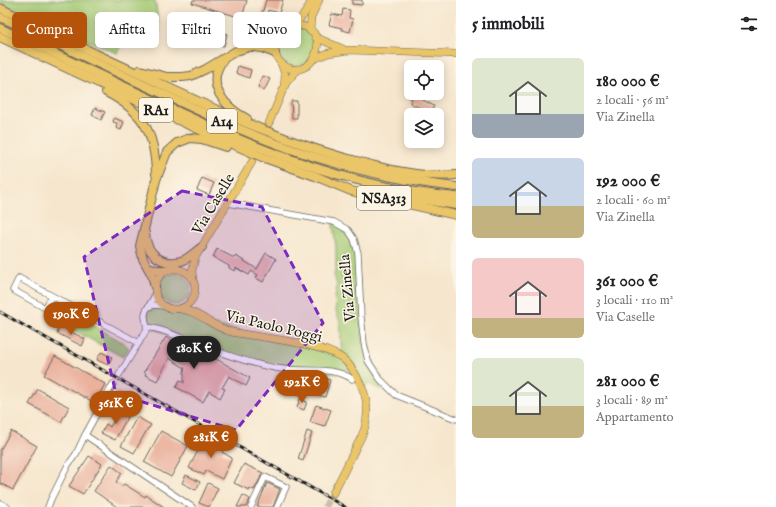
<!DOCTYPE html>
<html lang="it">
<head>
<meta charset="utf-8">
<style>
  :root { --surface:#fff; --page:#f6f6f6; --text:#202124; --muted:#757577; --accent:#b45309 }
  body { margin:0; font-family:"IM FELL English",serif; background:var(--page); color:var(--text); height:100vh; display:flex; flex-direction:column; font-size:15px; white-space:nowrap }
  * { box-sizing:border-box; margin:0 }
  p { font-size:13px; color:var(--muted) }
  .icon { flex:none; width:22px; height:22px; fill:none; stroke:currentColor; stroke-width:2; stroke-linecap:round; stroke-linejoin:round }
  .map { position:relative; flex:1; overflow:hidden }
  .side { display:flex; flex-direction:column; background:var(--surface); width:320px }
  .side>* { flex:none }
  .guide { position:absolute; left:12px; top:12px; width:380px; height:36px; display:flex; gap:8px }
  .buttons { position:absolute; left:404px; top:60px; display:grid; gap:8px }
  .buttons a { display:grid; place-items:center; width:40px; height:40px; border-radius:6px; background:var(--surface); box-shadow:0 2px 10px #0003; font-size:20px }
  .price { position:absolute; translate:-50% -34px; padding:0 9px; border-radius:14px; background:var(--accent); color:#fff; font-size:13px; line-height:26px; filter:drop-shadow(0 1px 2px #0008) }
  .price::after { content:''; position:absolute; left:50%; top:24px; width:12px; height:9px; margin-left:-6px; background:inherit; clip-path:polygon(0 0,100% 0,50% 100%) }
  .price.on { background:#222; color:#fff }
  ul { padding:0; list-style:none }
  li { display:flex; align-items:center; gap:12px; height:100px; padding:0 16px }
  li span { display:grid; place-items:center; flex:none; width:112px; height:80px; border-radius:6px; color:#555 }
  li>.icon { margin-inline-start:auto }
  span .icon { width:48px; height:48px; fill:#fffc; stroke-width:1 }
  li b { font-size:17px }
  h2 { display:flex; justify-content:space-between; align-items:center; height:48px; padding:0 16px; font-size:17px }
  .pill { padding:0 14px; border-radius:6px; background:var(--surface); box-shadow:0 2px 10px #0003; font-size:14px; line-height:36px }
  .pill.on { background:var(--accent); color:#fff }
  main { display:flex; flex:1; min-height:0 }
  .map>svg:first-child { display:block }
</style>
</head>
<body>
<main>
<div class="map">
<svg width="456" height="507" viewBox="0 0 456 507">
  <rect width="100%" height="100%" fill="#fcf5e5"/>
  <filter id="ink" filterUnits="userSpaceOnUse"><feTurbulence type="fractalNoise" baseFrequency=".025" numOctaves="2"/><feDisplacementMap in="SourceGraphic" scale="8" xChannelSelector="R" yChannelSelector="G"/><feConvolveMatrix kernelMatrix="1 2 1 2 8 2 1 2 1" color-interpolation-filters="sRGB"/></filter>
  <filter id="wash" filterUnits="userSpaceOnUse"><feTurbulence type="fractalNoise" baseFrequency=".012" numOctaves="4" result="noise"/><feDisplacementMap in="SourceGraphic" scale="16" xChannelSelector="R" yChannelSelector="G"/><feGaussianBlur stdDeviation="0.9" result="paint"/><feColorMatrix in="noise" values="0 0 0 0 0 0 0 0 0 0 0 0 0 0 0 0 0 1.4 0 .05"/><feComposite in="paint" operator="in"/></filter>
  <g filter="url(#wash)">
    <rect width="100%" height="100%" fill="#f6e6cd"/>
    <g fill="#a5cb76" stroke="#607449">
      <polygon points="0,0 155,0 160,32 134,22 117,53 15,9 0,2"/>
      <circle cx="296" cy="47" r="19"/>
      <polygon points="334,222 348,230 354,239 364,343 368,361 380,379 382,390 369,384 366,386 352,379 346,375 275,368 147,327 147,309 149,307 165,306 170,309 180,309 211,324 302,345 342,358 340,322 336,311 335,298 337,285 334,275 336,267 336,248 333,226"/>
      <circle cx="175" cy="289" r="16"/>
      <polygon points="63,312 81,318 122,342 122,341 129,348 123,357 57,321"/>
    </g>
    <g id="blocks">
      <g fill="#eab19d">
        <polygon points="193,0 247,0 242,18 192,3"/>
        <polygon points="266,0 283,0 279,13 268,10 262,32 253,29 256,16 261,17"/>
        <polygon points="352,0 362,0 362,5 352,4"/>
        <polygon points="343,9 350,10 349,18 353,19 350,32 342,30 342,28 329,25 332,14 342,16"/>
        <polygon points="217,33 222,34 222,33 227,34 224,46 219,45 221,39 216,38"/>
        <polygon points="133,35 139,37 136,46 129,44"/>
        <polygon points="238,66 251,70 249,78 236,73"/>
        <polygon points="263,76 270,79 264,91 258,87"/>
        <polygon points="411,86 411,93 416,93 425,97 423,100 434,106 430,113 410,103 412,99 406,96"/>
        <polygon points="291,101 297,101 297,118 292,118"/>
        <polygon points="95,108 105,112 101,120 92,115"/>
        <polygon points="114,118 124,122 121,130 116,128 117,123 113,122"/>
        <polygon points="202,178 214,183 209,195 197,190"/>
        <polygon points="217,249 234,258 236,256 257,269 266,253 276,259 263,282 256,278 258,275 251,271 249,275 236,268 235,271 229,268 229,266 213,257"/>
        <polygon points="60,326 85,339 82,346 57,333"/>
        <polygon points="166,337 185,348 187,345 208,357 209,355 250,378 246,386 229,376 222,388 225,389 220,398 209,391 203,402 176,387 180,380 184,383 184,371 185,368 169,358 157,381 145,375 146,373 144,372"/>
        <polygon points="101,352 112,357 108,365 97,360"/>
        <polygon points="55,356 105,384 95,403 44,375"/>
        <polygon points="324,378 330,380 325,397 318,395"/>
        <polygon points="38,389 69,407 61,422 29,404"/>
        <polygon points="118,393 127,397 121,407 113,402"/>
        <polygon points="300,399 307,402 304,410 297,407"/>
        <polygon points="316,405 331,410 325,426 310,422"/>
        <polygon points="120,409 129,414 115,440 101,433 106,424 110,427"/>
        <polygon points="137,417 151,425 149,428 148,428 134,453 121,446"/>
        <polygon points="11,431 37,446 13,490 0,483 0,450"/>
        <polygon points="161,431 188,446 171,477 144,462"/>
        <polygon points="307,431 312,433 303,461 298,459"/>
        <polygon points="205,437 224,448 222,452 232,458 222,479 206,471 204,475 189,468"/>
        <polygon points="89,456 102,464 83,494 69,486"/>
        <polygon points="244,464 263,473 254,490 250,488 249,490 234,483"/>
        <polygon points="111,465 122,473 116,482 122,486 124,484 145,497 146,495 164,507 117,507 94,491"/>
        <polygon points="186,475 200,482 196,490 182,483"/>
        <polygon points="208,483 218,488 209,507 199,503"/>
        <polygon points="267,483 280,489 273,507 257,507"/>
        <polygon points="243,495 250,499 246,507 237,507"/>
      </g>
    </g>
  </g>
  <g filter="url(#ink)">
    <use href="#blocks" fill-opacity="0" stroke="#68635a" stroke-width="1"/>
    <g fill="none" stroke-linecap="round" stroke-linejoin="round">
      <polyline stroke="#cabeaa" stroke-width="7" stroke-dasharray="7 3.5" stroke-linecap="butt" points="325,507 333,493"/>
      <defs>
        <g id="minor">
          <polyline points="228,203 334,222 348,230 354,239 358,253 361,317 364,343 368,361 380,379 396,395 456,419"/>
          <polyline points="52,296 45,308 13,290 19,278 139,343"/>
          <polyline points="149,307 155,305 165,306"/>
          <path d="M147,327C165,329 180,338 196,344C221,353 248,363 275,368C298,373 333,365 352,379"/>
          <path d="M119,375L146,331C148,325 144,320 145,314C146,307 154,301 155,293"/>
          <polyline points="85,435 192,507"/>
          <polyline points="0,503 7,507"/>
          <polyline points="48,507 51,499 68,465 76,454 85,435 113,384"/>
          <polyline points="251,507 265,477 286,487 277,507"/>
        </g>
        <g id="major">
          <path d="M293,25C338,24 313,88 282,64C273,56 271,40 281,31C287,26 294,25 301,18C306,13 309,6 312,0"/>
          <polyline points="310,31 311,17 319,0"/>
          <polyline points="315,37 343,49"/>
          <polyline points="314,59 328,53 350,50 456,54"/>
          <polyline points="281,63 285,75 284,87"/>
          <polyline points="269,123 286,83 298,69"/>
          <circle cx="175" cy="289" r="20"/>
          <polyline points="193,279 192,271 195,258 252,162"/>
          <path d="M180,309C201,312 211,327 232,332C261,338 319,342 342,358C350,364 356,374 360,383C367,396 369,413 365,427C363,434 360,440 356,447C349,462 341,478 333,493"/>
        </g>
        <g id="highway">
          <path d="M0,8C55,35 111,61 167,87C231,117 295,146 364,163C393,171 425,178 456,175"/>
          <path d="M0,17C50,41 100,64 150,88C190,106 229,126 269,141C329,164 392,180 456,187"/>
          <path d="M0,28C50,52 101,75 151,99C200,122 248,145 299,162C349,180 403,192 456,197"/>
          <polyline points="0,37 189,125 262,157 315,176 351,191 456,215"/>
          <polyline points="253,47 262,48 275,53"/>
          <path d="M223,60C204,85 225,107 247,119"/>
          <polyline points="140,70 167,77 182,77 191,76 206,69 236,51 259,44 277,36"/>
          <path d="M106,92C143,111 155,132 156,174"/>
          <polyline points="389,194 456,205"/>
          <path d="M145,233C146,254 163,268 184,260C190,257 196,251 202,247"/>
          <polyline points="148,267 157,270 167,270"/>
          <polyline points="155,287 152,275 143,259 140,246 156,180 167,152 177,143 190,138 202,139 226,147"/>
        </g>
      </defs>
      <use href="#minor" stroke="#68635a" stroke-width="7"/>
      <use href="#major" stroke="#68635a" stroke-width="8"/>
      <use href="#highway" stroke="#68635a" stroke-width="10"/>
      <use href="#minor" stroke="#fff" stroke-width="5.5"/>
      <use href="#major" stroke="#ebc669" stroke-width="7"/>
      <use href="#highway" stroke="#ebc669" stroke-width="8"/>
      <defs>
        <polyline id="rail" points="0,312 345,507"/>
      </defs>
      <use href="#rail" stroke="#1c1c1c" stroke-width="3"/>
      <use href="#rail" stroke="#fcf5e5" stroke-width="1.5" stroke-dasharray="4.5" stroke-linecap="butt"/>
    </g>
  </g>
  <path fill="#7b2cbf" fill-opacity="0.2" stroke="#7b2cbf" stroke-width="3" stroke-dasharray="8 5" stroke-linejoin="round" d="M182,191L262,207L323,323L236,430L116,394L84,257Z"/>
  <g text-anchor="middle" stroke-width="3" stroke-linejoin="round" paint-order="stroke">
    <g fill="#fcf5e5" stroke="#5f5d58" stroke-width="1">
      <rect x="139" y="98" width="34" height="24" rx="3"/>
      <rect x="207" y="109" width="30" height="24" rx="3"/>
      <rect x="357" y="186" width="54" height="24" rx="3"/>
    </g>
    <g font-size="14" font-weight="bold" fill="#1c1c1c">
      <text x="156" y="115">RA1</text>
      <text x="222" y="126">A14</text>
      <text x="384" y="203">NSA313</text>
    </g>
    <g font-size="15" fill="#1c1c1c" stroke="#fcf5e5">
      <text transform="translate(213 204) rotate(-59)" y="5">Via Caselle</text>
      <text transform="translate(347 288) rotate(-95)" y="5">Via Zinella</text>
      <text transform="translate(274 326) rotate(13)" y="5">Via Paolo Poggi</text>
    </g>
  </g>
</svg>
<div class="buttons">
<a><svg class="icon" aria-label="locate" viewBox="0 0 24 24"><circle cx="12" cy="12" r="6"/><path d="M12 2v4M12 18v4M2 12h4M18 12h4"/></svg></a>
<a><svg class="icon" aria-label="layers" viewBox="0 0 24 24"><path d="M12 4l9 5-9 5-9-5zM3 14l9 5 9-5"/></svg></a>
</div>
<b class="price" style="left:71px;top:336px">190K €</b>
<b class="price on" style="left:194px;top:370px">180K €</b>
<b class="price" style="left:302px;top:404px">192K €</b>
<b class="price" style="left:116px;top:425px">361K €</b>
<b class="price" style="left:211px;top:459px">281K €</b>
<div class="guide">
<a class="pill on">Compra</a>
<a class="pill">Affitta</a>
<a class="pill">Filtri</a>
<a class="pill">Nuovo</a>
</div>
</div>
<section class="side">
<h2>5 immobili<svg class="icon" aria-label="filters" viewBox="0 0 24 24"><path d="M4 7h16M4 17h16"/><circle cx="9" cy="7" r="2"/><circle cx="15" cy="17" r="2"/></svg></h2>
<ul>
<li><span style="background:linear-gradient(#dfe7d0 70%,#9aa5b1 0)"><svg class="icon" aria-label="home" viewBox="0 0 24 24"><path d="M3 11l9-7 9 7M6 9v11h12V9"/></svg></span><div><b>180 000 €</b><p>2 locali · 56 m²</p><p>Via Zinella</p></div></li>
<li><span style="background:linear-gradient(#c9d6e8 60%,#c2b280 0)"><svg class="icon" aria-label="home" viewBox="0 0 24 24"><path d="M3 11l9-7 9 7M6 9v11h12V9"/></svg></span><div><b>192 000 €</b><p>2 locali · 60 m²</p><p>Via Zinella</p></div></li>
<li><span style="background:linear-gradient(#f6c9c9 75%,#c2b280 0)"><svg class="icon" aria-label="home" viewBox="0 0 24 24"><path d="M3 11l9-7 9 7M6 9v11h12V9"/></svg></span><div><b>361 000 €</b><p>3 locali · 110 m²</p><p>Via Caselle</p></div></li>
<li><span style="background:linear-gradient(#dfe7d0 60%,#c2b280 0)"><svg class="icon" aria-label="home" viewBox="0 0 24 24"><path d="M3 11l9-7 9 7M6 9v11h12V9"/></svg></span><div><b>281 000 €</b><p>3 locali · 89 m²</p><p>Appartamento</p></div></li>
</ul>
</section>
</main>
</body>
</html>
